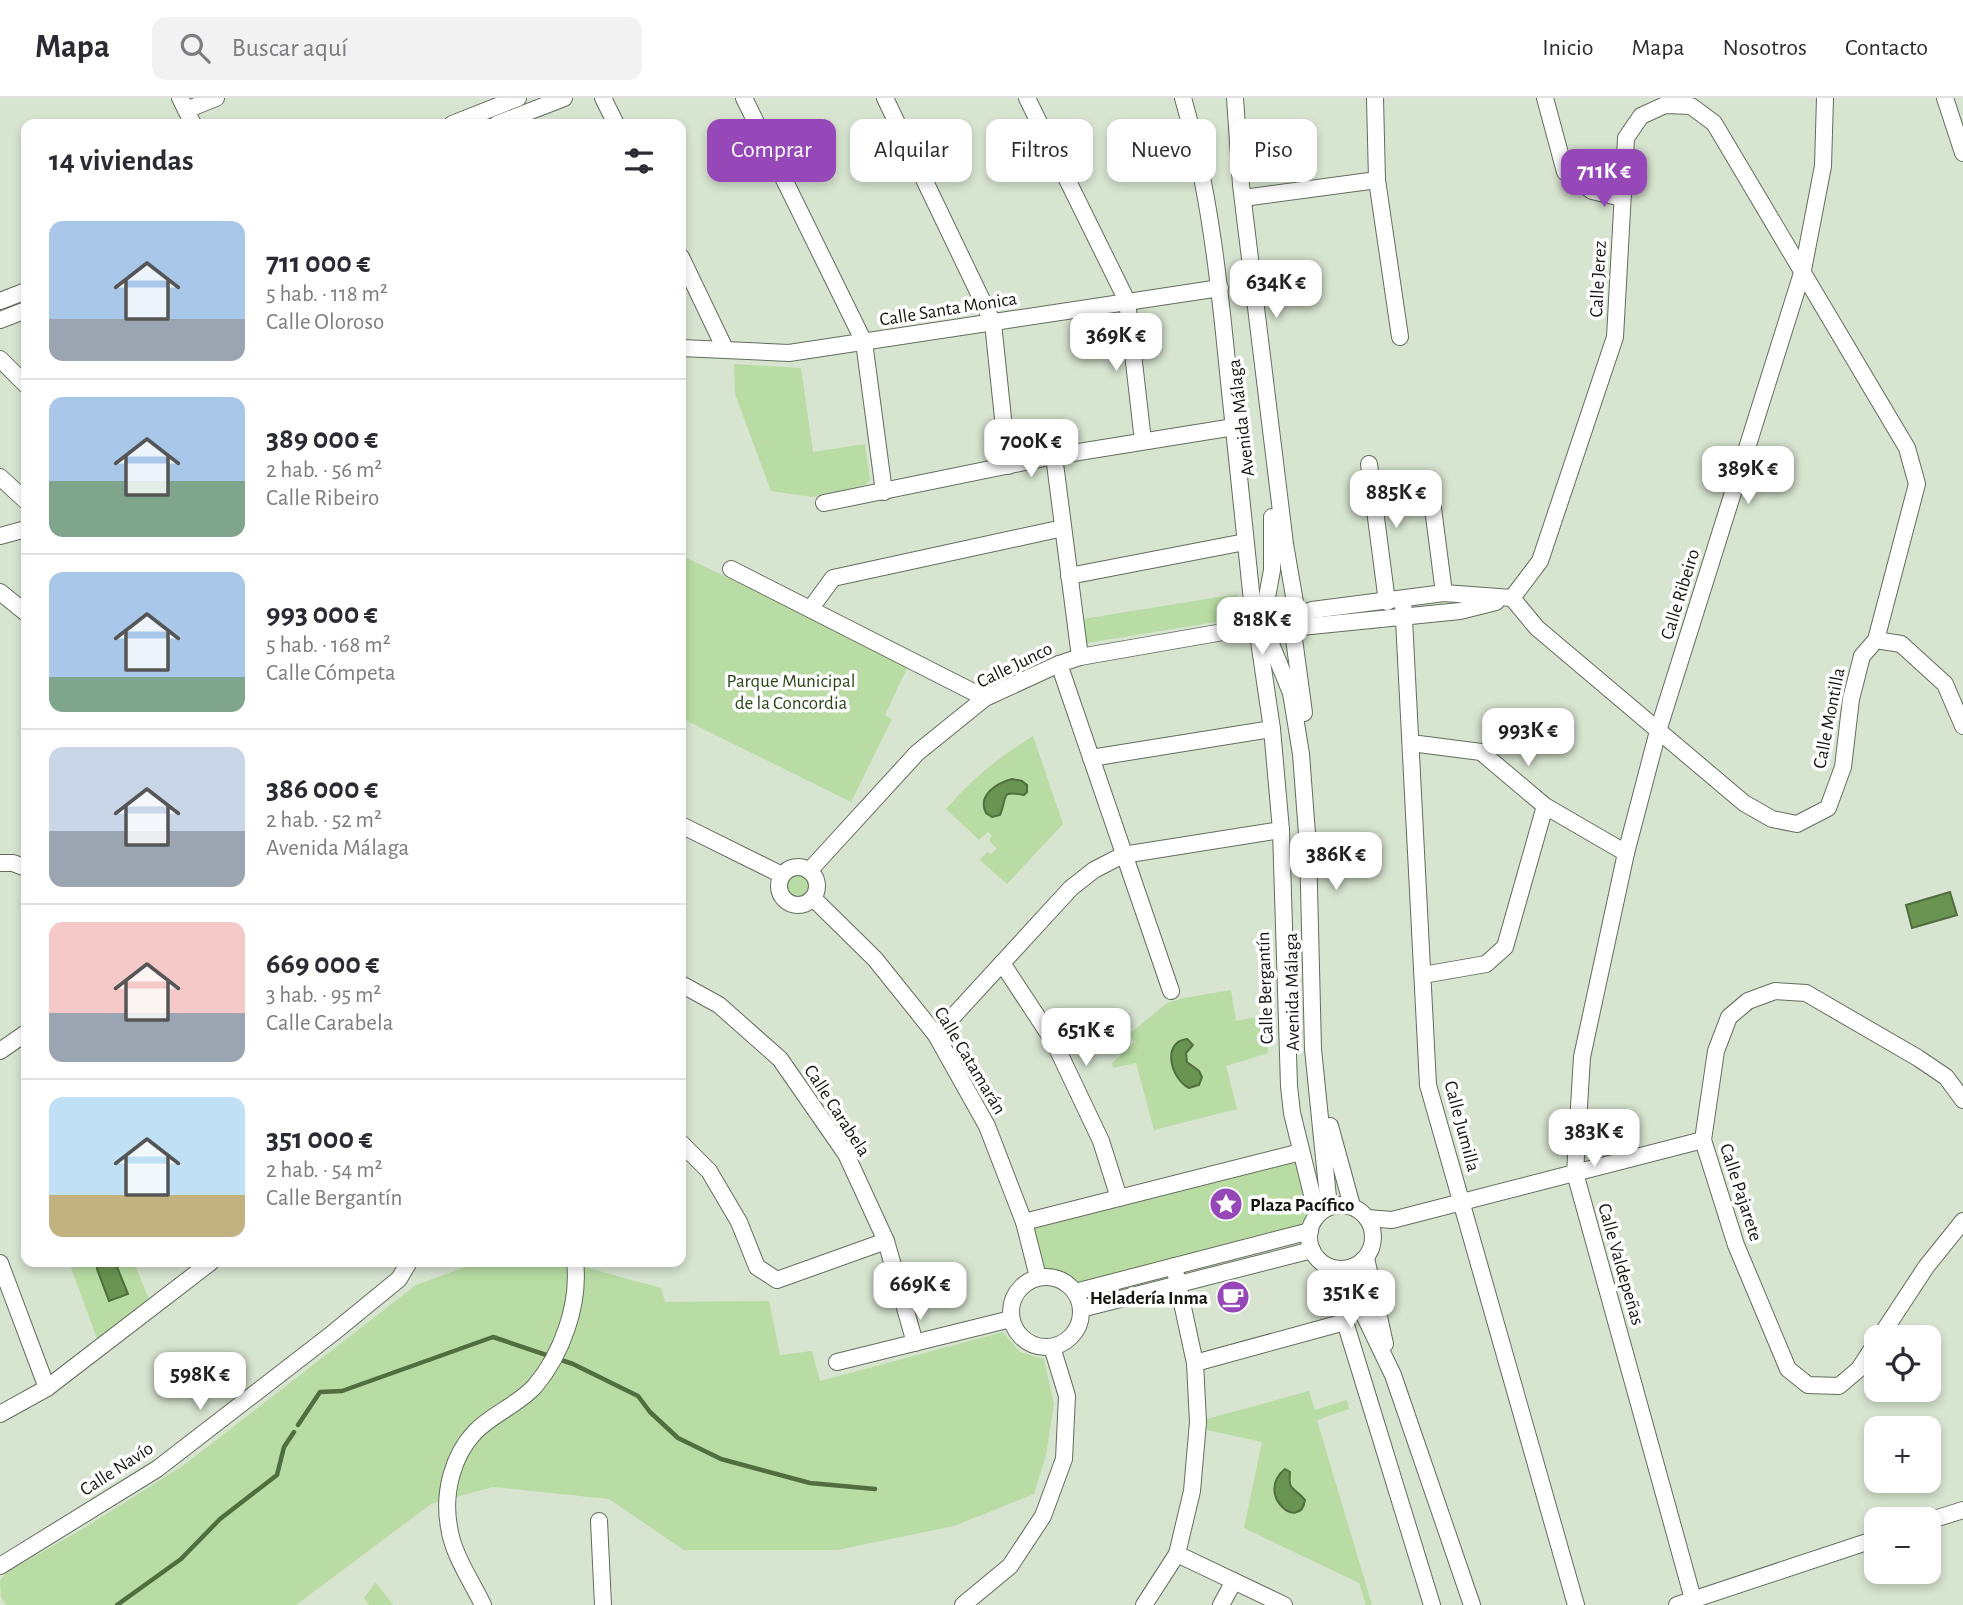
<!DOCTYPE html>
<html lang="es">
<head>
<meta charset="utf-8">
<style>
  :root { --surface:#fff; --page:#f2f2f3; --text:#2b2b33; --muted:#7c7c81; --line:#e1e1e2; --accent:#9647b8 }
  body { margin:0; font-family:"Alegreya Sans",sans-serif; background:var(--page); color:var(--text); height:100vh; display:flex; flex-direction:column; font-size:26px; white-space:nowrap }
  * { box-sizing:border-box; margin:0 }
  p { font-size:23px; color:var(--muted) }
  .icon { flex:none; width:38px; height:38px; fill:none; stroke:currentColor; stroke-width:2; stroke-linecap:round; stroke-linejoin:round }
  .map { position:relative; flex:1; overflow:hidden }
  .panel { position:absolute; left:21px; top:21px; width:665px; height:1148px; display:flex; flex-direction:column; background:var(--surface); border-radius:14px; box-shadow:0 4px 10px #0003 }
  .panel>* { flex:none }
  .banner { position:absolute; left:707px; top:21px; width:665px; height:63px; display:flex; gap:14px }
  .fabs { position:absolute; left:1864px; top:1227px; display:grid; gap:14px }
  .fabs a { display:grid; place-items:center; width:77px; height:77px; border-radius:14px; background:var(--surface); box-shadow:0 4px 10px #0003; font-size:35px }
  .price { position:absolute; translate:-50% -60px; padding:0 16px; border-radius:14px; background:#fff; color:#222; font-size:23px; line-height:46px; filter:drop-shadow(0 2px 4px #0008) }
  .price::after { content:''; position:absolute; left:50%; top:42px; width:21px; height:16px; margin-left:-10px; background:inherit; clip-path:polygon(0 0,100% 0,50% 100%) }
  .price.active { background:var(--accent); color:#fff }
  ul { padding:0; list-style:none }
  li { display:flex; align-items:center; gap:21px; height:175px; padding:0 28px }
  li+li { border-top:2px solid var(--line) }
  li span { display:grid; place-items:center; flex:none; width:196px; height:140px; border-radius:14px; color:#555 }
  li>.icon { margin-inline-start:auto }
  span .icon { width:84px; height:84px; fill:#fffc; stroke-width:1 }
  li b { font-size:30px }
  h2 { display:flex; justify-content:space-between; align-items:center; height:84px; padding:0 28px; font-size:30px }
  .chip { padding:0 24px; border-radius:14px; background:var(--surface); box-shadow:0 4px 10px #0003; font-size:24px; line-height:63px }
  .chip.active { background:var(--accent); color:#fff }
  header { display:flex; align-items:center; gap:42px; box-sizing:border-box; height:98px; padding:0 35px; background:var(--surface); border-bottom:2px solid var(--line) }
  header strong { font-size:33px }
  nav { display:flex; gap:38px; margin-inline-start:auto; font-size:24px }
  .search { width:490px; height:63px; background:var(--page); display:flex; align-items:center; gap:18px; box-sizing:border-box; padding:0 24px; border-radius:14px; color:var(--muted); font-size:26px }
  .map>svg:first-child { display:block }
</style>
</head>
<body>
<header>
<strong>Mapa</strong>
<div class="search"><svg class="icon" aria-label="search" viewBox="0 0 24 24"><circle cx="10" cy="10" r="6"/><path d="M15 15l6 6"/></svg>Buscar aquí</div>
<nav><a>Inicio</a><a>Mapa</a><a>Nosotros</a><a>Contacto</a></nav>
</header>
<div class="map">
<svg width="1963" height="1507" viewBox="0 0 1963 1507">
  <rect width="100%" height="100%" fill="#d7e4d0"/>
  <g fill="#b8dca4">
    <polygon points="734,266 801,270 813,354 865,346 870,382 865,387 812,399 771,393 735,296"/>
    <polygon points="681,457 908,568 885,617 892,621 851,704 681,620"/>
    <polygon points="1237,496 1240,520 1087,545 1083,521"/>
    <path d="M1033,638L1063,726L1007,786L980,762L987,754L991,756L997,751L989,742L992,738L988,734L979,742L946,711C974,679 997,661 1033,638Z"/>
    <circle cx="798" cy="788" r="12"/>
    <polygon points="1231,892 1236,923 1276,915 1276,931 1267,932 1268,955 1226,968 1237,1011 1154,1032 1136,965 1113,970 1112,965 1135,944 1129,936 1167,905 1184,900"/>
    <polygon points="1298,1058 1313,1117 1306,1130 1077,1189 1060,1178 1041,1175 1030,1127"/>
    <polygon points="69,1164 134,1164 149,1202 98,1243"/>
    <polygon points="561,1165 588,1170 661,1190 665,1204 769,1203 780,1257 812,1253 820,1283 1003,1234 1020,1254 1044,1261 1054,1306 1046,1357 1034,1396 954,1428 837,1452 684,1452 609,1401 493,1389 431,1406 296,1507 6,1507 1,1499 0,1483 7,1474 86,1429 184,1367 416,1187 465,1169"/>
    <polygon points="1309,1293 1315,1312 1347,1302 1349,1311 1317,1322 1372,1507 1366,1507 1359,1485 1244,1430 1262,1344 1207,1332 1207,1321"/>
    <polygon points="375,1485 376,1485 393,1507 369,1507 364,1500"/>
  </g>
  <g fill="#6a9451" stroke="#506e3e" stroke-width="2">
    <path d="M1012,681L1022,683L1027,687V694L1024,697C999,692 1008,699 1000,717L992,719L986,715C977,697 997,685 1012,681Z"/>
    <polygon points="1950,794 1957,817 1912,830 1906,807"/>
    <path d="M1187,941L1193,947L1186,955L1187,964L1199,973L1202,979L1199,987L1189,990C1171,981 1161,944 1187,941Z"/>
    <polygon points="99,1164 115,1164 128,1196 109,1203 97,1171"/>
    <path d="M1285,1371L1290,1374C1288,1395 1294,1388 1305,1402C1300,1435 1254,1396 1285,1371Z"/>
  </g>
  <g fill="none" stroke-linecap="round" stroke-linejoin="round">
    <g stroke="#506e3e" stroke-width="4.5">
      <polyline points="298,1327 320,1294 342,1293 493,1239 573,1266 638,1298 650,1314 678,1340 721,1361 810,1385 875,1391"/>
      <polyline points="117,1507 181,1461 220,1421 277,1377 284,1349 294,1334"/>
    </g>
    <defs>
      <g id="minor">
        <polyline points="180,0 193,26"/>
        <polyline points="603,0 616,26"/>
        <polyline points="744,0 864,244 884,394"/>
        <polyline points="885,0 993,225 1008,368"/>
        <polyline points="1027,0 1127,203 1143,343"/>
        <path d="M1183,0C1209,90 1219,182 1228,274C1236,351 1244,427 1252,503L1260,523"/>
        <polyline points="1235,0 1241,87 1285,446 1296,510"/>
        <polyline points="1375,0 1377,82 1400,239"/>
        <polyline points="1545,0 1565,74 1592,93 1622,100"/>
        <polyline points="1945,0 1963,55"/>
        <polygon points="1665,7 1691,8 1714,25 1907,350 1917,386 1876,542 1862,558 1851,601 1843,669 1828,710 1797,726 1772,721 1744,705 1537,530 1512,500 1540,463 1615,239 1626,40 1641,18"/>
        <polyline points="186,12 216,0"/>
        <polyline points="452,26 518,0"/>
        <polyline points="497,26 564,0"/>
        <polyline points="1243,100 1377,82"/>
        <polyline points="681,159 725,251"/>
        <polyline points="0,203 26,193"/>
        <polyline points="0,222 26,212"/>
        <polyline points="681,250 789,255 1220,190"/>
        <polyline points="0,261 26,287"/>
        <polyline points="1054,358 1080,559"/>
        <polyline points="1369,366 1387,504"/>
        <polyline points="0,379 26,403"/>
        <polyline points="1430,387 1444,495"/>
        <polyline points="824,405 1054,358 1234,329"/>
        <polyline points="0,438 26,431"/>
        <polyline points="731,471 985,600"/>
        <polyline points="1069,478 1245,444"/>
        <polyline points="0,494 26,515"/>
        <polyline points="1403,502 1428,987 1576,1507"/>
        <polyline points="811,510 833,480 1063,430"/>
        <polyline points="1265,510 1272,472 1272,419"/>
        <polyline points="1300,516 1312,512 1444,495 1512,500"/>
        <polyline points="1301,529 1460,513 1496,504"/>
        <polyline points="1263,536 1259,543 1272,631 1281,732 1289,988 1292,1015 1317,1117"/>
        <polyline points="1269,541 1291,595 1301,656 1308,749 1313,951 1329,1109"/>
        <polyline points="1294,541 1304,615"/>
        <polyline points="1876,542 1901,546 1945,586 1963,628"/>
        <polyline points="1059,566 1171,893"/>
        <polyline points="1411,645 1481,654 1545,708 1626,755"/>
        <polyline points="1091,660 1272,631"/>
        <polyline points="681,727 782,777"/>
        <polyline points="0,765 13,765 26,770"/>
        <circle cx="798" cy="788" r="19"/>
        <polyline points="809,773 917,655 985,600 1059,566 1080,559 1240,531 1261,530"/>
        <polyline points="813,800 875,861 936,937 987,1028 1024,1124 1038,1179"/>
        <polyline points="1002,865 1054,944 1101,1043 1119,1100"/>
        <polyline points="1423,877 1486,866 1505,849 1545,708"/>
        <polyline points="681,886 719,907 780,961 846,1056 886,1143 915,1245"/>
        <polyline points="936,937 1071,790 1094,772 1123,757 1281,732"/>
        <polyline points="0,953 26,935"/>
        <polyline points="1330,1028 1352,1108"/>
        <polyline points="681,1045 709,1073 739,1124 757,1169 777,1182 886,1143"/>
        <circle cx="1341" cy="1139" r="32"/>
        <polyline points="1367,1120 1392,1122 1703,1042"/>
        <polyline points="1024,1124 1301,1054"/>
        <polyline points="1366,1160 1385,1246"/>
        <polyline points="0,1165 47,1290"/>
        <polyline points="1325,1167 1334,1188 1432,1507"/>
        <polyline points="1342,1171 1393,1277 1472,1507"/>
        <circle cx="1046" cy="1214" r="35"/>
        <polyline points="1075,1194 1310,1133"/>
        <polyline points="1081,1211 1312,1152"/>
        <polyline points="1880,1239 1926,1169 1963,1123"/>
        <polyline points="1876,1245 1859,1271 1839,1288 1808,1287 1788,1271 1736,1147 1703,1042 1716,953 1729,919 1748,903 1775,893 1806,895 1918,960 1946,979 1963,1002"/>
        <polyline points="837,1264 1011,1221"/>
        <polyline points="1195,1265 1345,1224"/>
        <polyline points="0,1316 47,1290 211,1164"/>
        <polyline points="599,1423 603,1507"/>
        <polyline points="1928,1423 1963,1412"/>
        <polyline points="1177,1456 1284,1507"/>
        <polyline points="0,1468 157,1371 333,1235 399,1181 409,1164"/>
        <polyline points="1693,1501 1575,1075 1582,959 1626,755 1658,633 1803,172 1823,68 1825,0"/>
        <path d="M483,1507C471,1482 453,1457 449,1429C443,1396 452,1358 475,1334C492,1316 518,1307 535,1288C562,1256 580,1206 575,1164"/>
        <polyline points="963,1507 1010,1468 1043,1418 1064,1361 1067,1298 1052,1249"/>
        <polyline points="1144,1507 1177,1456 1192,1393 1198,1324 1195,1265 1174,1168"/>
        <polyline points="1221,1507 1234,1483"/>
        <polyline points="1677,1507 1876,1441"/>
      </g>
    </defs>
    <use href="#minor" stroke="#626e5c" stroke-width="18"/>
    <use href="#minor" stroke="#fff" stroke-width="16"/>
  </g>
  <defs>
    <symbol id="sight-disc" viewBox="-11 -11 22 22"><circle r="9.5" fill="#9647b8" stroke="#fff"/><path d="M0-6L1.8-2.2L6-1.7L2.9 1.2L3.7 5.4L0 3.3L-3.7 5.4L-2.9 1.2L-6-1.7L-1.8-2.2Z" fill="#fff"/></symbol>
    <symbol id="cafe-disc" viewBox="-11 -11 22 22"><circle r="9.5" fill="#9647b8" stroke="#fff"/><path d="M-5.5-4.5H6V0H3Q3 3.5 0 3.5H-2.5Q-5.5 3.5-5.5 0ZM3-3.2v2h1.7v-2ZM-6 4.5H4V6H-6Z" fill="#fff"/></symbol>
  </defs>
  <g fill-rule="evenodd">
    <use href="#sight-disc" x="1207" y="1087" width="38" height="38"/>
    <use href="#cafe-disc" x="1214" y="1180" width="38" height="38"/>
  </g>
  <g text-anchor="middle" stroke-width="7" stroke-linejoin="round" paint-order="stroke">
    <g font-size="19" fill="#121710" stroke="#fff">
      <text transform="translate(1597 181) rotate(-87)" y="7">Calle Jerez</text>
      <text transform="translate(948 210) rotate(-9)" y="7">Calle Santa Monica</text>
      <text transform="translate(1240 320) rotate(-97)" y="7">Avenida Málaga</text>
      <text transform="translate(1679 496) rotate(-73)" y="7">Calle Ribeiro</text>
      <text transform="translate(1014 566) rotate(-26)" y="7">Calle Junco</text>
      <text transform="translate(1828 620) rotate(-79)" y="7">Calle Montilla</text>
      <text transform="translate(1264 890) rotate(-92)" y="7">Calle Bergantín</text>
      <text transform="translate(1291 894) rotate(-91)" y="7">Avenida Málaga</text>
      <text transform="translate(971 962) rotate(59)" y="7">Calle Catamarán</text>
      <text transform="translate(838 1012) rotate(57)" y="7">Calle Carabela</text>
      <text transform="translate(1463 1028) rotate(75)" y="7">Calle Jumilla</text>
      <text transform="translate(1742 1094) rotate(72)" y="7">Calle Pajarete</text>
      <text transform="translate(1622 1166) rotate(74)" y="7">Calle Valdepeñas</text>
      <text transform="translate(116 1370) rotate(-33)" y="7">Calle Navío</text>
    </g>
    <g font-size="19" fill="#2a4717" stroke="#fff">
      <text x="791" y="589">Parque Municipal<tspan x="791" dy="22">de la Concordia</tspan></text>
    </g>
    <g font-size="19" font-weight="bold" fill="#121710" stroke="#fff" text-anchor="start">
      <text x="1250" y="1113">Plaza Pacífico</text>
      <text x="1208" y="1206" text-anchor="end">Heladería Inma</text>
    </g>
  </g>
</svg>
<div class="fabs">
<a><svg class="icon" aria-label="locate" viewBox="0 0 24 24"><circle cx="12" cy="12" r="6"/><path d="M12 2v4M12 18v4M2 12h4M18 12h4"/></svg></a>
<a>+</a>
<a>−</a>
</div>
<b class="price active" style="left:1604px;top:111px">711K €</b>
<b class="price" style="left:1276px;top:222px">634K €</b>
<b class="price" style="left:1116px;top:275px">369K €</b>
<b class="price" style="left:1031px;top:381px">700K €</b>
<b class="price" style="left:1748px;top:408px">389K €</b>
<b class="price" style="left:1396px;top:432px">885K €</b>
<b class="price" style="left:1262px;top:559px">818K €</b>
<b class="price" style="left:1528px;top:670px">993K €</b>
<b class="price" style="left:1336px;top:794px">386K €</b>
<b class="price" style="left:1086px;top:970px">651K €</b>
<b class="price" style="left:1594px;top:1071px">383K €</b>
<b class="price" style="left:920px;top:1224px">669K €</b>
<b class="price" style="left:1351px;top:1232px">351K €</b>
<b class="price" style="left:200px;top:1314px">598K €</b>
<div class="banner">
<a class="chip active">Comprar</a>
<a class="chip">Alquilar</a>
<a class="chip">Filtros</a>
<a class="chip">Nuevo</a>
<a class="chip">Piso</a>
</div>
<section class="panel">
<h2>14 viviendas<svg class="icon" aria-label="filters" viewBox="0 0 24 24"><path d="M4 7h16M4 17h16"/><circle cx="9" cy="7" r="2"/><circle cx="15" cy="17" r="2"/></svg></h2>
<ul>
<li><span style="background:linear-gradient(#a9c7e8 70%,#9aa5b1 0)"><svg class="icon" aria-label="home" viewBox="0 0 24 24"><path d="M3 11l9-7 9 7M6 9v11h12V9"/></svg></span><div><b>711 000 €</b><p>5 hab. · 118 m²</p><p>Calle Oloroso</p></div></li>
<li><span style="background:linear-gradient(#a9c7e8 60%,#7fa58c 0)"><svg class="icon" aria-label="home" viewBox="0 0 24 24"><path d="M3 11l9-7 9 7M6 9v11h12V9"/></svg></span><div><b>389 000 €</b><p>2 hab. · 56 m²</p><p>Calle Ribeiro</p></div></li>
<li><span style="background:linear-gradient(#a9c7e8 75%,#7fa58c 0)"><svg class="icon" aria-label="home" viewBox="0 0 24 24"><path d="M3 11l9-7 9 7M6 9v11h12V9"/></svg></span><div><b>993 000 €</b><p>5 hab. · 168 m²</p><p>Calle Cómpeta</p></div></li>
<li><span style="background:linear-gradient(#c9d6e8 60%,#9aa5b1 0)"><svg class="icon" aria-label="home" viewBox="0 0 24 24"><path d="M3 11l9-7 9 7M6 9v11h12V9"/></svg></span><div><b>386 000 €</b><p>2 hab. · 52 m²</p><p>Avenida Málaga</p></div></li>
<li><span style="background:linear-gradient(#f6c9c9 65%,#9aa5b1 0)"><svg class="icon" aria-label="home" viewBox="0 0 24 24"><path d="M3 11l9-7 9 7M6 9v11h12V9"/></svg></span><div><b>669 000 €</b><p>3 hab. · 95 m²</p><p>Calle Carabela</p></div></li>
<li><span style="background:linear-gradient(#bfe0f5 70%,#c2b280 0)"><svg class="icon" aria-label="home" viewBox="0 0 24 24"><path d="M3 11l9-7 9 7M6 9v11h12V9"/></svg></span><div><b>351 000 €</b><p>2 hab. · 54 m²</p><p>Calle Bergantín</p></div></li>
</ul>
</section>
</div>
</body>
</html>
